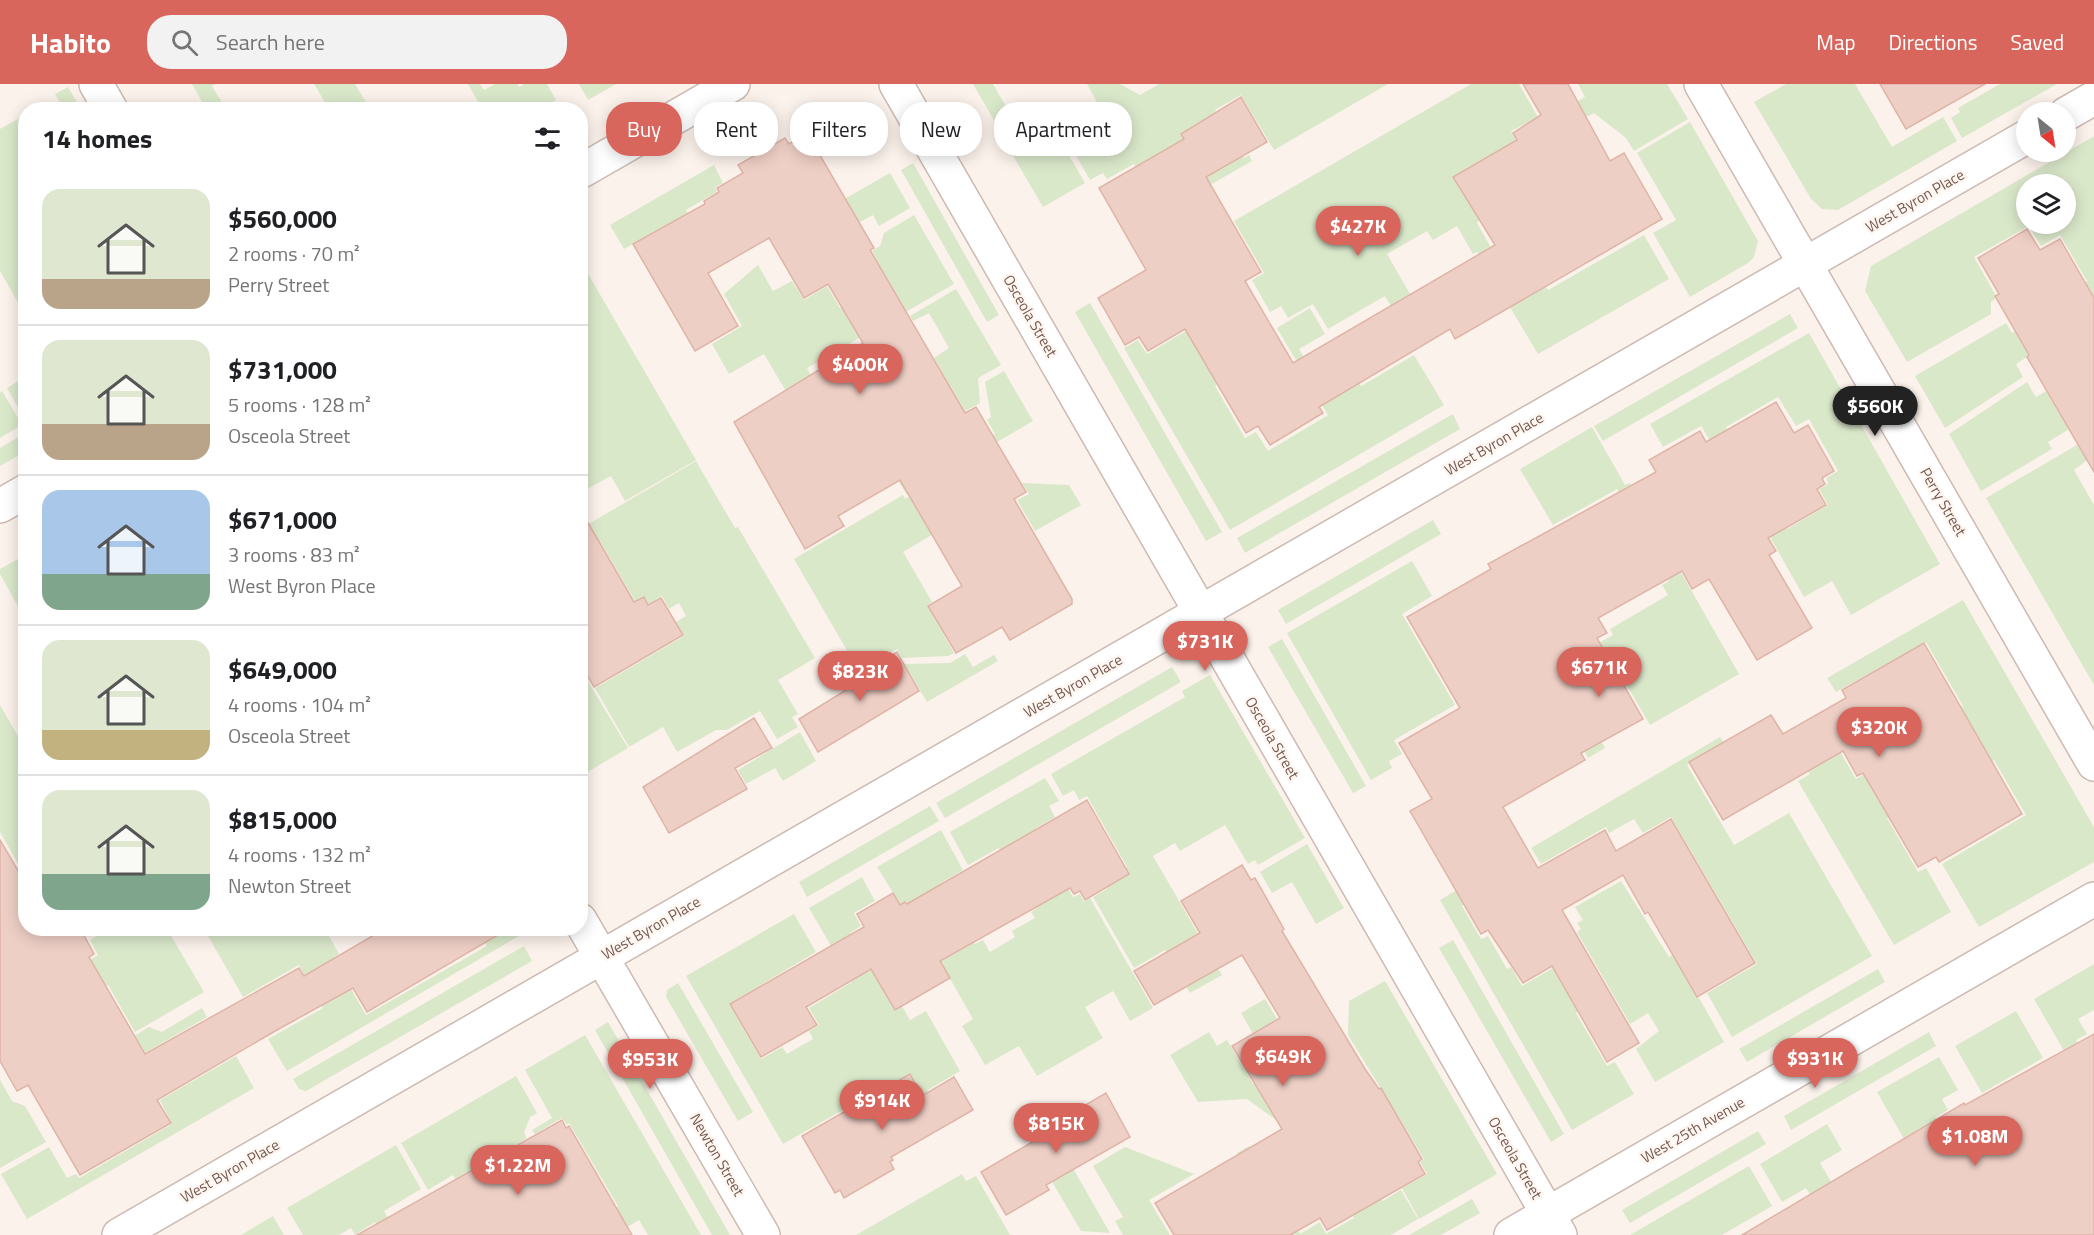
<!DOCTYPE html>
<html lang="en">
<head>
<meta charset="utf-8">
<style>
  :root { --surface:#fff; --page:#f2f2f2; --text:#202124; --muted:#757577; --line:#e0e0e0; --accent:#d8665d }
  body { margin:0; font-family:"Titillium Web",sans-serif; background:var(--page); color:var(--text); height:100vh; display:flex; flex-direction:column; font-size:22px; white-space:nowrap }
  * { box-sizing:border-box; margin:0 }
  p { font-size:20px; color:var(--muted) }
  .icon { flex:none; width:33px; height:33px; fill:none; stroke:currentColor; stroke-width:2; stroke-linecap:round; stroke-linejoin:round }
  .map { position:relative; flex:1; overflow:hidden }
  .side { position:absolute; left:18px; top:18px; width:570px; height:834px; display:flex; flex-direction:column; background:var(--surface); border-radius:24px; box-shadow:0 3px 15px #0003 }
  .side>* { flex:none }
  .guide { position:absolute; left:606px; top:18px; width:570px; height:54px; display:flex; gap:12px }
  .needle { width:39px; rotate:150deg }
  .buttons { position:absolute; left:2016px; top:18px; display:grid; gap:12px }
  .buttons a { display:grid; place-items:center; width:60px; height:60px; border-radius:50%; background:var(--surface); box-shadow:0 3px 15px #0003; font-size:30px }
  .price { position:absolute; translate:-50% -51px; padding:0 14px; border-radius:21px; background:var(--accent); color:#fff; font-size:20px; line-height:39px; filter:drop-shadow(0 2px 3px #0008) }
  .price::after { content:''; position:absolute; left:50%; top:36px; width:18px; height:14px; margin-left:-9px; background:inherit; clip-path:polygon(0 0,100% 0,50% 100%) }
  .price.current { background:#222; color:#fff }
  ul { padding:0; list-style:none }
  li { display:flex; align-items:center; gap:18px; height:150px; padding:0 24px }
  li+li { border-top:2px solid var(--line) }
  li span { display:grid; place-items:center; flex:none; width:168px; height:120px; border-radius:18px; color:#555 }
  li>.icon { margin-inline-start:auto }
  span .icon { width:72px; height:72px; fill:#fffc; stroke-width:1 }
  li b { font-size:26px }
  h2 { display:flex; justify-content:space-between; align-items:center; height:72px; padding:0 24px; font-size:26px }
  .chip { padding:0 21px; border-radius:24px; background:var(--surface); box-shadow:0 3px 15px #0003; font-size:21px; line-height:54px }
  .chip.current { background:var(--accent); color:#fff }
  header { display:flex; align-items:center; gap:36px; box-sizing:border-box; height:84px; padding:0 30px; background:var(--accent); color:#fff }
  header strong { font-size:28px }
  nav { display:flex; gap:33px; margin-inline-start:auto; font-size:21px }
  .search { width:420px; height:54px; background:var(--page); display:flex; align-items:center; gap:15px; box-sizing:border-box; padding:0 21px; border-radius:24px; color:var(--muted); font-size:22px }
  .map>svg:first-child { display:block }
</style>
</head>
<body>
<header>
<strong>Habito</strong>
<div class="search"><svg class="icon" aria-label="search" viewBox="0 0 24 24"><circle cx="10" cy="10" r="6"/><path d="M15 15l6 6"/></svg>Search here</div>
<nav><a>Map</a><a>Directions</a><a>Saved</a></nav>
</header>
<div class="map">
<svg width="2094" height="1151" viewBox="0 0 2094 1151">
  <rect width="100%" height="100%" fill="#fbf2eb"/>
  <g fill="#dae8ca" fill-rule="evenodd">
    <polygon points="192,0 215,0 212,2 226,25 206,25"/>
    <polygon points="314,0 355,0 370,25 329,25"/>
    <polygon points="468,0 480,0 484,6 495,0 517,0 519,3 524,0 547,0 556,16 539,25 482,25"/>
    <polygon points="579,0 616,0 588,16"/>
    <polygon points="973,0 993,0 1018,43 1038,32 1042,37 1006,57"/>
    <polygon points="1087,0 1120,0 1140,11 1159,0 1388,0 1274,66 1241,11 1215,26 1244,74 1249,71 1252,77 1156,132 1156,118 1134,80 1107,95 1103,89 1090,96 1059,42 1098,20"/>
    <polygon points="1471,0 1519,0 1570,89 1542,59 1529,38 1511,47 1523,69 1477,139 1493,167 1503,213 1477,168 1473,170 1457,142 1433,156 1427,147 1387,170 1410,210 1399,216 1411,238 1403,242 1385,212 1328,245 1313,220 1288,234 1281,222 1270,228 1252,196 1264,189 1234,137"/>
    <polygon points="1578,0 1667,0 1688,35 1634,67 1626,54 1594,29 1586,33 1571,21 1585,13"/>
    <polygon points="1786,0 1855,0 1892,63 1943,33 1957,57 1838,126 1822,125 1811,115 1754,18"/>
    <polygon points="2000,0 2057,0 1962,54 1951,34 1960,28 1958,24"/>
    <polygon points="68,3 81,25 64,25 55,10"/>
    <polygon points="25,31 26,187 21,190 25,197 25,231 0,187 0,45"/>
    <polygon points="1690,38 1758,157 1754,173 1748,179 1690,213 1653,149 1676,136 1637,69"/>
    <polygon points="1050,39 1085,99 1043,123 1008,63"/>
    <path d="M2094,52V215L2074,243L2016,280L2023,293L1945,344L1915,292L2006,239L2012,249L2072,214L2069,208L2087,197L2060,151L2041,162L2029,142L1974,173L1995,210V215L1991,218V230L1907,278L1865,207L1871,182ZM2026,100H2066V140H2026Z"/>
    <polygon points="913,79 999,231 987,238 901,86"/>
    <polygon points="714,81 723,99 715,103 717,108 686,126 702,155 688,163 673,137 624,165 610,141"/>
    <polygon points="890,89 910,124 879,142 873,131 858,139 827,125"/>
    <polygon points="914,131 954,200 904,229 872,167 880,162 884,149"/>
    <polygon points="1644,151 1669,195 1538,270 1505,215 1544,200 1548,206"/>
    <polygon points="580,176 696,376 625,417 611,392 587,405 581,393"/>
    <polygon points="758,181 773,207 792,197 804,216 827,202 840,224 875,203 894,234 807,284 817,302 787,309 764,270 729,290 712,260 742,242 724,210"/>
    <polygon points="956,205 1001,281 978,294 980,319 965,327 934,274 949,264 929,229 913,237 910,232"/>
    <polygon points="1090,219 1222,448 1206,457 1075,228"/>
    <polygon points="1310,224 1325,250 1299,265 1316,293 1346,276 1361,302 1414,271 1444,321 1230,446 1124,264 1138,256 1147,270 1220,227 1227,295 1215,302 1245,354 1256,348 1268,367 1328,331 1277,244"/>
    <polygon points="1790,230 1798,244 1603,357 1594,342"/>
    <polygon points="1809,249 1940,480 1851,531 1832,497 1804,513 1749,416 1764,406 1787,445 1828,421 1819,405 1828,400 1826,394 1838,387 1809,335 1796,342 1778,313 1726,343 1742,372 1714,363 1701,342 1663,363 1650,340"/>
    <polygon points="1004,287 1033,337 907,411 899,398 995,350 987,336 991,333 985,298"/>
    <polygon points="25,293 25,336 7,304"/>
    <polygon points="2027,298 2036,313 2046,307 2060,331 2067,327 2076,341 2048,358 2052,365 1981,407 1949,350"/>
    <polygon points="2,307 22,341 0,354 0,309"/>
    <polygon points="1453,330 1460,345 1245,469 1237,454"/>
    <polygon points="1592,343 1625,401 1630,399 1739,590 1650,641 1622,593 1579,618 1605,664 1588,674 1564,633 1512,664 1536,705 1507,721 1463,646 1568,576 1613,551 1610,545 1668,511 1662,501 1669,497 1617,405 1553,441 1520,385"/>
    <polygon points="25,349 25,368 0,382 0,364"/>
    <polygon points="2094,351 2094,371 2074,386 2094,421 2094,601 1986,414"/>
    <polygon points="696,377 735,444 738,443 815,574 778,596 798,630 792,633 798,643 777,655 760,627 727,646 716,646 677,668 663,643 629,663 595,604 684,552 676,538 686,532 679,519 669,525 662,512 648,520 644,512 635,517 600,457 581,468 580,445"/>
    <polygon points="1022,399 1069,401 1081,421 1035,447 1017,416 1029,410"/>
    <polygon points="914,410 940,446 903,468 932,518 927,521 954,569 948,572 902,574 897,565 859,587 794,475 903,411 905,415"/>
    <polygon points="1433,436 1441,450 1286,540 1278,526"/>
    <polygon points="25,471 25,535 0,490 0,485"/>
    <polygon points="1412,477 1432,512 1402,530 1455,621 1394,656 1402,670 1389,677 1392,684 1371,696 1287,549"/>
    <polygon points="1963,516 2094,743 2094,778 1979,843 1942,780 2026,731 1994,676 1988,680 1953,629 1963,622 1926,558 1836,608 1827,594"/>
    <polygon points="1282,555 1366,702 1353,709 1268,563"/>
    <polygon points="965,570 973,583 994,571 998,577 927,618 904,580 950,579"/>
    <polygon points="1172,583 1181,598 945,734 936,719"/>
    <polygon points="580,584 628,664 581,692 580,692"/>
    <polygon points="1210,591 1305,754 1258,781 1255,776 1248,780 1225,741 1180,767 1175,759 1153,772 1222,891 1190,909 1165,866 1134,884 1093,813 1107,805 1103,797 1127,783 1087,712 1079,716 1074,706 1063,712 1051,690 1185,613 1182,607"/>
    <polygon points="0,621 19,654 25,650 25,798 23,794 25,792 0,748"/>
    <polygon points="1828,647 1856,695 1879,682 1949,698 1887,734 1918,788 1926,784 1951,828 1894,861 1798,697 1810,690 1795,666"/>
    <polygon points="800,648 816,677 783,697 775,684 746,700 738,686"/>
    <polygon points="1720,653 1724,659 1687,681 1734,761 1789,729 1872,872 1732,953 1707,909 1757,880 1671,733 1643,749 1634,735 1609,749 1606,743 1541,780 1531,764"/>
    <polygon points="1045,694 1059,717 1049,722 1055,733 1035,745 1073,813 1080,810 1084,818 1090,814 1153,924 1130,937 1113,907 1085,923 1103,954 1037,992 1019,962 985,981 962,942 973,935 906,817 900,820 877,783 941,746 963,786 941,799 975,860 983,856 990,868 1015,853 1012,847 1035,834 1031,828 1037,824 1006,768 1002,770 999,764 968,781 950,748"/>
    <polygon points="930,722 939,737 807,813 799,798"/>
    <polygon points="1307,760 1344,824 1316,840 1292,798 1272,809 1260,788"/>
    <polygon points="862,793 875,817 854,829 861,842 850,849 894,926 902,922 910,936 926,927 960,987 928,1006 947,1039 942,1042 921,1005 890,1023 880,1005 783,1060 686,892 794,830 816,868 729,920 761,975 782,963 787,970 813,955 809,947 819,941 809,924 852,898 809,824"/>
    <polygon points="1621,797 1669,873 1674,870 1724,958 1655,998 1636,965 1659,947 1648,929 1630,940 1577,848 1581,845 1577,839 1583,836 1575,823"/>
    <polygon points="1465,801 1473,815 1462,822 1481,855 1488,852 1507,885 1511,883 1522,902 1555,883 1580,926 1576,929 1607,982 1615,978 1634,1010 1572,1046 1440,816"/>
    <polygon points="109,845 167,845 204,908 135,948 108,901 82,916 67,889 98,871 90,856"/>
    <polygon points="204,845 325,845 339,870 333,874 366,931 487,862 477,845 521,845 524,849 287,987 268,955 323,924 299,881 243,913"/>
    <polygon points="1453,856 1564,1050 1551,1058 1439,864"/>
    <polygon points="524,862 532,877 306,1007 299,1005 293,995"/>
    <polygon points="2094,880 2094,926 2078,935 2087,950 2076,956 2094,987 2094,1019 2034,915"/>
    <polygon points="1878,885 1885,898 1747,978 1739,965"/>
    <polygon points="1385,897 1497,1090 1419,1135 1402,1104 1427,1090 1420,1078 1424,1075 1348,951 1349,917"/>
    <polygon points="678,899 753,1028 738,1037 666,913 667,906"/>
    <polygon points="1265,915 1291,958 1308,1028 1276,1036 1247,1015 1198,1018 1170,971 1209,948 1217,962 1227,956 1253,1000 1275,988 1241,929"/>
    <polygon points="202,924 207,933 141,971 134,952 149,943 162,948"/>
    <polygon points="2016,927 2043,974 1982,1009 1955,962"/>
    <polygon points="608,938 730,1151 712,1151 595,946"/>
    <polygon points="1929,948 1936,962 1791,1046 1784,1032"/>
    <polygon points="585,951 701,1151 648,1151 639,1136 614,1151 571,1149 618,1122 569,1039 567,1041 562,1034 535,1050 532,1046 552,1034 525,986"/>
    <polygon points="236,972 254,1004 27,1135 1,1090 49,1063 67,1094 76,1090 79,1094 172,1040 160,1016"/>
    <polygon points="1939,973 1958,1006 1942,1015 1948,1026 1935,1033 1937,1037 1904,1055 1877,1008"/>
    <polygon points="516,992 537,1029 530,1033 524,1049 527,1054 489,1077 533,1151 479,1134 453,1091 428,1106 401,1059"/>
    <polygon points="0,996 12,1017 25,1022 46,1058 0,1084"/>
    <polygon points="1827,1040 1842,1066 1820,1079 1863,1151 1834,1151 1806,1104 1782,1118 1760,1080"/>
    <polygon points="1758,1047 1766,1060 1630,1139 1622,1126"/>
    <polygon points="396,1061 421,1105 384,1127 398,1151 383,1151 375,1138 355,1151 351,1144 339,1151 303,1151 287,1124"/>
    <polygon points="1249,1062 1300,1150 1320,1138 1326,1150 1354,1134 1348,1122 1375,1105 1383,1117 1401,1106 1418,1135 1391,1151 1277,1151 1263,1113 1237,1069"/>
    <polygon points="1125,1063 1194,1090 1149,1116 1170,1151 1123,1151 1115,1137 1123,1133 1093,1082"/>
    <polygon points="1037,1072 1070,1079 1110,1149 1081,1147"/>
    <polygon points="1749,1082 1772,1122 1722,1151 1630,1151"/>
    <polygon points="962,1090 966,1097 976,1092 1010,1151 856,1151"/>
    <polygon points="1472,1115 1480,1129 1441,1151 1409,1151"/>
    <polygon points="273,1132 284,1151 241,1151"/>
  </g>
  <g fill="#eecfc5" stroke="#dfb4a7" stroke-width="1.5">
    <polygon points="1523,0 1568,0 1610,77 1624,69 1662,135 1455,255 1450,245 1319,323 1323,329 1270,361 1258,342 1246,349 1185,245 1148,267 1139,253 1125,261 1098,214 1146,186 1099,104 1184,55 1181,50 1241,13 1267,58 1206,93 1261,188 1245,197 1293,279 1495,161 1453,93 1517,56 1513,49 1541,31"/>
    <polygon points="1880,0 1985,0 1906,45"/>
    <polygon points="807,49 874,164 870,166 965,329 976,323 1026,408 1014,415 1072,515 1072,520 1010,556 1002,543 956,569 928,522 962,502 900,396 838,432 844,442 805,465 734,338 863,259 828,200 804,214 769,154 708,189 738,242 695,267 633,160 705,120 704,117 719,108 717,104 743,89 738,81 785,54 789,60"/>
    <polygon points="2027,145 2040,166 2060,155 2094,214 2094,388 2027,273 2029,271 1995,212 1999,210 1978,174"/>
    <polygon points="1776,318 1794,349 1808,341 1834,387 1822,394 1825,400 1817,405 1826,421 1768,454 1776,467 1769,471 1812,544 1757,576 1709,495 1692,505 1682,487 1598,534 1607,549 1597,554 1643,635 1581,669 1585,676 1503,723 1538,784 1605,746 1616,767 1671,735 1755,879 1697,913 1648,828 1645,830 1623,791 1562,826 1639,959 1607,978 1552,882 1523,899 1488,846 1481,850 1410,727 1432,715 1399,659 1460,624 1407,533 1491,485 1488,480 1656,388 1649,376 1700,347 1706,358"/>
    <polygon points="580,425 634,518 644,513 648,521 661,514 683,551 594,603 580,579"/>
    <polygon points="1924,559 2022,730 1939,778 1936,773 1918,783 1863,689 1857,692 1843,667 1723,736 1689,678 1771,631 1783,650 1846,614 1842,606"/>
    <polygon points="897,568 919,607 818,668 799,635 864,595 861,589"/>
    <polygon points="754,634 772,664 735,684 747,705 669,749 643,703"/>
    <polygon points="1087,716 1129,790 1085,816 1080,807 1074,810 1070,804 940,877 950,894 895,926 871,885 806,923 817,941 761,973 730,920 864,843 857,830 893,809 900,821 905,818 907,820"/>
    <polygon points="0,756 26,800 26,844 80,844 94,870 89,873 145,970 299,884 304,892 386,844 510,844 367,928 353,904 277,946 157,1016 171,1039 80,1091 28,1001 17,1007 0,977"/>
    <polygon points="1242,781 1251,796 1255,794 1284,845 1282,847 1365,985 1379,1005 1381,1004 1422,1075 1418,1078 1425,1090 1327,1146 1320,1134 1290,1151 1174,1151 1155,1119 1282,1045 1232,962 1280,934 1242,871 1154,921 1134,887 1200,849 1181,817"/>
    <polygon points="2094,950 2094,1151 1742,1151 1964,1019 1965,1021"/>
    <polygon points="910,990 922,1012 954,993 973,1026 891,1073 893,1076 890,1078 894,1085 844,1114 840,1106 835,1109 802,1052"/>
    <polygon points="1106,1009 1130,1053 1046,1101 1049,1106 1006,1131 981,1088 1065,1039 1063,1034"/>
    <polygon points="562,1036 566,1044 569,1042 632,1151 357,1151"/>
  </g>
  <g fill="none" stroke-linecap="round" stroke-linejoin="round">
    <defs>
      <g id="street">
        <polyline points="96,0 111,26"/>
        <polyline points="896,0 1560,1151"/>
        <polyline points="1701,0 2094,680"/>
        <polyline points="2066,30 2094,14"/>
        <polyline points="580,88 733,0"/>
        <polyline points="0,422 26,407"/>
        <polyline points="580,836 763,1151"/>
        <polyline points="119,1151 2026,53"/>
        <polyline points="1511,1151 2094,815"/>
      </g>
    </defs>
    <use href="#street" stroke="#ccbab2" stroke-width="36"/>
    <use href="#street" stroke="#fff" stroke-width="33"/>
  </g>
  <g text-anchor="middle" stroke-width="5" stroke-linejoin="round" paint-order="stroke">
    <g font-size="15" fill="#745850" stroke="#fef7f1">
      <text transform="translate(1915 117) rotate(-30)" y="5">West Byron Place</text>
      <text transform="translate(1030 232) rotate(60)" y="5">Osceola Street</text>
      <text transform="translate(1494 360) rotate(-30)" y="5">West Byron Place</text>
      <text transform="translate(1943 418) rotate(60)" y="5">Perry Street</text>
      <text transform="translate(1073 602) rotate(-30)" y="5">West Byron Place</text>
      <text transform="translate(1272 654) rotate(60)" y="5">Osceola Street</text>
      <text transform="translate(651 844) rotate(-30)" y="5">West Byron Place</text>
      <text transform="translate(1693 1046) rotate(-30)" y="5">West 25th Avenue</text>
      <text transform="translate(717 1071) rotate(60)" y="5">Newton Street</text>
      <text transform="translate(1515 1074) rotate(60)" y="5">Osceola Street</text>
      <text transform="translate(230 1087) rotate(-30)" y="5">West Byron Place</text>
    </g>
  </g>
</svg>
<div class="buttons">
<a><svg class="needle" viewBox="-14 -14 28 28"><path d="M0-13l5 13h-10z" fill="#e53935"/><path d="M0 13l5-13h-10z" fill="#757577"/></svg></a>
<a><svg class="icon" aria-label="layers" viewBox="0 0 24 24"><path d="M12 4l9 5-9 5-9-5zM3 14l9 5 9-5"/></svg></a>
</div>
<b class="price" style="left:1358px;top:173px">$427K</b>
<b class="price" style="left:860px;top:311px">$400K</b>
<b class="price current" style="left:1875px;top:353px">$560K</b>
<b class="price" style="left:1205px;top:588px">$731K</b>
<b class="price" style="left:1599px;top:614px">$671K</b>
<b class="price" style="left:860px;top:618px">$823K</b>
<b class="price" style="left:1879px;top:674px">$320K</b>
<b class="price" style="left:1283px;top:1003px">$649K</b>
<b class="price" style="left:1815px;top:1005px">$931K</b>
<b class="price" style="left:650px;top:1006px">$953K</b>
<b class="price" style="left:882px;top:1047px">$914K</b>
<b class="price" style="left:1056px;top:1070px">$815K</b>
<b class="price" style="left:1975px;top:1083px">$1.08M</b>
<b class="price" style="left:518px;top:1112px">$1.22M</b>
<div class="guide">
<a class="chip current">Buy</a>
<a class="chip">Rent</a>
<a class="chip">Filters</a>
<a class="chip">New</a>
<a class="chip">Apartment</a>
</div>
<section class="side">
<h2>14 homes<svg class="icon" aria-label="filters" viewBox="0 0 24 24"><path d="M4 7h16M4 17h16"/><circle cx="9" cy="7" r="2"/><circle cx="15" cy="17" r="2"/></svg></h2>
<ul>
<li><span style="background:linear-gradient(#dfe7d0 75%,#b9a48a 0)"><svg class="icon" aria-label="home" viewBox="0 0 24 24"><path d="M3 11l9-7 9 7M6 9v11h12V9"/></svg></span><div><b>$560,000</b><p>2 rooms · 70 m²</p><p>Perry Street</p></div></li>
<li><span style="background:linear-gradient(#dfe7d0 70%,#b9a48a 0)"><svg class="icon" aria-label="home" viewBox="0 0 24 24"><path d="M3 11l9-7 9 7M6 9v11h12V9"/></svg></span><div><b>$731,000</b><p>5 rooms · 128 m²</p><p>Osceola Street</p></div></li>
<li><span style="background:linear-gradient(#a9c7e8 70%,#7fa58c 0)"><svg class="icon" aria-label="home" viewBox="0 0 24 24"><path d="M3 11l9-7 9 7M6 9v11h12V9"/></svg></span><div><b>$671,000</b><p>3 rooms · 83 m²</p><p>West Byron Place</p></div></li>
<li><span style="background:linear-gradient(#dfe7d0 75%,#c2b280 0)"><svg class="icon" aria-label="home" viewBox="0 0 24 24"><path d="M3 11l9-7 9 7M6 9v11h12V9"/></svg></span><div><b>$649,000</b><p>4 rooms · 104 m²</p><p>Osceola Street</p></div></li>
<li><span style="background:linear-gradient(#dfe7d0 70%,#7fa58c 0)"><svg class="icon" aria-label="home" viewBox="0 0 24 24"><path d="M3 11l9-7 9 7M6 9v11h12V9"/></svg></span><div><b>$815,000</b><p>4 rooms · 132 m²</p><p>Newton Street</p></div></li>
</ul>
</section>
</div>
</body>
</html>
